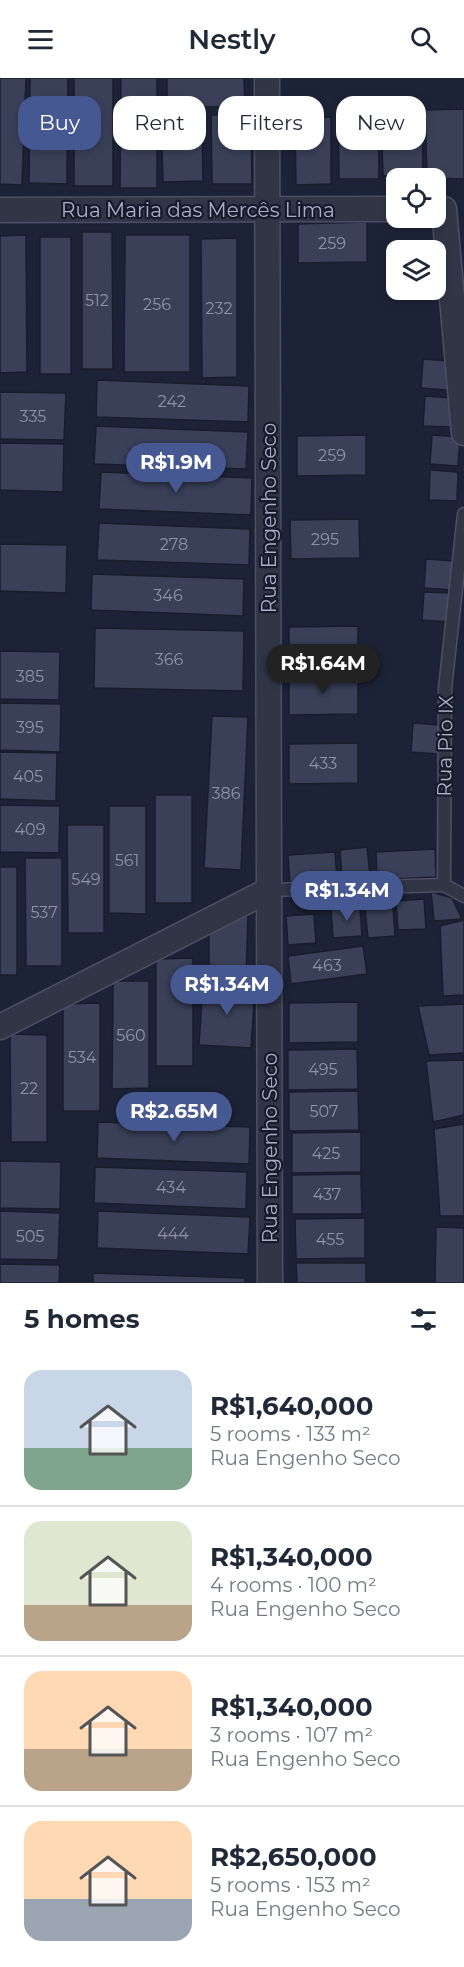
<!DOCTYPE html>
<html lang="en">
<head>
<meta charset="utf-8">
<style>
  :root { --surface:#fff; --page:#f6f6f7; --text:#1f2937; --muted:#747a83; --line:#e0e1e3; --accent:#465891 }
  body { margin:0; font-family:Montserrat,sans-serif; background:var(--page); color:var(--text); height:100vh; display:flex; flex-direction:column; font-size:22px; white-space:nowrap }
  * { box-sizing:border-box; margin:0 }
  p { font-size:20px; color:var(--muted) }
  .icon { flex:none; width:33px; height:33px; fill:none; stroke:currentColor; stroke-width:2; stroke-linecap:round; stroke-linejoin:round }
  .map { position:relative; height:1205px; overflow:hidden }
  .side { display:flex; flex-direction:column; background:var(--surface); flex:1 }
  .side>* { flex:none }
  .banner { position:absolute; left:18px; top:18px; width:429px; height:54px; display:flex; gap:12px }
  .buttons { position:absolute; left:386px; top:90px; display:grid; gap:12px }
  .buttons a { display:grid; place-items:center; width:60px; height:60px; border-radius:12px; background:var(--surface); box-shadow:0 3px 9px #0003; font-size:30px }
  .price { position:absolute; translate:-50% -51px; padding:0 14px; border-radius:21px; background:var(--accent); color:#fff; font-size:20px; line-height:39px; filter:drop-shadow(0 2px 3px #0008) }
  .price::after { content:''; position:absolute; left:50%; top:36px; width:18px; height:14px; margin-left:-9px; background:inherit; clip-path:polygon(0 0,100% 0,50% 100%) }
  .price.on { background:#222; color:#fff }
  ul { padding:0; list-style:none }
  li { display:flex; align-items:center; gap:18px; height:150px; padding:0 24px }
  li+li { border-top:2px solid var(--line) }
  li span { display:grid; place-items:center; flex:none; width:168px; height:120px; border-radius:18px; color:#555 }
  li>.icon { margin-inline-start:auto }
  span .icon { width:72px; height:72px; fill:#fffc; stroke-width:1 }
  li b { font-size:26px }
  h2 { display:flex; justify-content:space-between; align-items:center; height:72px; padding:0 24px; font-size:26px }
  .pill { padding:0 21px; border-radius:18px; background:var(--surface); box-shadow:0 3px 9px #0003; font-size:21px; line-height:54px }
  .pill.on { background:var(--accent); color:#fff }
  header { display:flex; justify-content:space-between; align-items:center; height:78px; padding:0 24px; background:var(--surface); font-size:27px; font-weight:600 }
  .map>svg:first-child { display:block }
</style>
</head>
<body>
<header><svg class="icon" aria-label="menu" viewBox="0 0 24 24"><path d="M4 6h16M4 12h16M4 18h16"/></svg>Nestly<svg class="icon" aria-label="search" viewBox="0 0 24 24"><circle cx="10" cy="10" r="6"/><path d="M15 15l6 6"/></svg></header>
<div class="map">
<svg width="464" height="1205" viewBox="0 0 464 1205">
  <rect width="100%" height="100%" fill="#1d2337"/>
  <g fill="#394058" stroke="#181d2d" stroke-width="1.5">
    <polygon points="0,0 26,0 22,107 0,106"/>
    <polygon points="30,0 68,0 67,106 29,105"/>
    <rect x="74" y="0" width="39" height="108"/>
    <polygon points="121,0 157,0 157,110 120,110"/>
    <polygon points="167,0 244,0 245,28 167,30"/>
    <polygon points="422,27 423,97 383,98 381,29"/>
    <polygon points="378,31 379,101 339,101 338,32"/>
    <polygon points="464,31 464,101 427,100 425,32"/>
    <polygon points="161,34 202,34 203,103 163,104"/>
    <polygon points="251,36 252,106 212,106 211,37"/>
    <polygon points="331,39 331,106 296,107 295,40"/>
    <polygon points="367,144 367,184 298,185 298,146"/>
    <polygon points="82,154 112,154 113,291 82,291"/>
    <polygon points="26,157 27,294 0,295 0,158"/>
    <polygon points="125,157 190,157 190,294 124,294"/>
    <rect x="40" y="159" width="31" height="137"/>
    <polygon points="237,160 237,299 202,300 201,161"/>
    <polygon points="423,281 450,283 448,312 421,310"/>
    <polygon points="97,302 249,308 248,344 96,339"/>
    <polygon points="0,314 66,315 64,362 0,361"/>
    <polygon points="425,318 453,320 451,349 423,348"/>
    <polygon points="96,348 248,354 246,391 94,386"/>
    <polygon points="366,357 366,397 297,398 297,358"/>
    <polygon points="432,357 460,359 458,388 430,386"/>
    <polygon points="0,365 64,366 63,414 0,412"/>
    <polygon points="430,392 458,394 457,423 429,422"/>
    <polygon points="101,394 252,400 251,437 99,431"/>
    <polygon points="359,441 360,480 291,481 290,442"/>
    <polygon points="99,445 250,451 249,487 97,482"/>
    <polygon points="0,466 67,467 66,515 0,513"/>
    <polygon points="426,481 454,483 452,512 424,510"/>
    <polygon points="92,496 244,501 243,538 91,532"/>
    <polygon points="424,514 451,515 450,544 422,542"/>
    <polygon points="358,548 358,588 289,589 289,549"/>
    <polygon points="95,550 244,553 243,613 94,610"/>
    <polygon points="0,573 60,574 59,622 0,621"/>
    <polygon points="289,597 358,597 358,636 289,637"/>
    <polygon points="0,625 61,626 60,674 0,672"/>
    <polygon points="212,638 248,639 241,792 204,790"/>
    <polygon points="413,645 440,647 438,676 411,674"/>
    <polygon points="358,665 358,705 289,706 289,666"/>
    <polygon points="0,674 57,675 56,723 0,721"/>
    <rect x="155" y="717" width="37" height="108"/>
    <polygon points="0,727 60,728 59,775 0,774"/>
    <polygon points="109,728 146,728 146,836 109,835"/>
    <polygon points="67,747 104,747 104,855 68,855"/>
    <polygon points="367,769 370,798 342,801 340,772"/>
    <polygon points="435,771 436,799 377,802 376,774"/>
    <polygon points="335,774 337,803 290,806 288,777"/>
    <polygon points="25,780 62,780 62,888 26,888"/>
    <rect x="0" y="789" width="17" height="108"/>
    <polygon points="431,814 452,820 462,841 434,843"/>
    <polygon points="424,821 426,851 398,852 396,823"/>
    <polygon points="360,829 362,858 333,860 331,831"/>
    <polygon points="393,829 395,858 368,860 365,831"/>
    <polygon points="314,836 316,865 288,867 286,838"/>
    <polygon points="248,837 246,901 209,901 209,855"/>
    <polygon points="464,842 464,917 443,918 440,848"/>
    <polygon points="363,868 367,896 291,906 288,878"/>
    <polygon points="193,880 193,988 156,988 156,881"/>
    <polygon points="113,903 149,903 149,1010 112,1011"/>
    <polygon points="203,906 255,909 251,970 199,967"/>
    <polygon points="358,924 358,964 289,965 289,925"/>
    <polygon points="100,925 100,1033 63,1033 63,926"/>
    <polygon points="464,926 464,975 429,977 418,928"/>
    <polygon points="10,956 47,957 47,1064 11,1064"/>
    <polygon points="357,971 358,1011 288,1012 288,972"/>
    <polygon points="464,982 464,1037 433,1044 426,983"/>
    <polygon points="358,1013 359,1052 289,1053 289,1014"/>
    <polygon points="98,1044 250,1049 249,1086 97,1080"/>
    <polygon points="464,1046 464,1138 440,1138 434,1051"/>
    <polygon points="361,1054 361,1094 292,1095 292,1055"/>
    <polygon points="0,1083 61,1084 60,1131 0,1130"/>
    <polygon points="95,1089 247,1094 246,1131 94,1125"/>
    <polygon points="361,1096 362,1136 292,1136 292,1097"/>
    <polygon points="0,1133 60,1135 58,1182 0,1181"/>
    <polygon points="98,1133 250,1139 248,1176 97,1170"/>
    <polygon points="365,1140 365,1180 296,1181 295,1141"/>
    <polygon points="436,1149 464,1150 464,1205 435,1205"/>
    <polygon points="296,1185 366,1185 366,1205 297,1205"/>
    <polygon points="0,1186 60,1187 59,1205 0,1205"/>
    <polygon points="93,1195 245,1200 245,1205 93,1205"/>
  </g>
  <g fill="none" stroke-linecap="round" stroke-linejoin="round">
    <defs>
      <g id="service">
        <polyline points="464,436 445,611 444,807 464,818"/>
        <polyline points="269,812 444,807"/>
      </g>
      <g id="minor">
        <polyline points="267,0 270,1205"/>
        <polyline points="435,131 444,131 464,355"/>
        <polyline points="0,132 396,131"/>
        <polyline points="0,949 269,812"/>
      </g>
    </defs>
    <use href="#service" stroke="#4b5062" stroke-width="15"/>
    <use href="#minor" stroke="#4b5062" stroke-width="27"/>
    <use href="#service" stroke="#313647" stroke-width="12"/>
    <use href="#minor" stroke="#313647" stroke-width="24"/>
  </g>
  <g text-anchor="middle" stroke-width="4.5" stroke-linejoin="round" paint-order="stroke">
    <g font-size="16" fill="#8e93aa">
      <text x="332" y="171">259</text>
      <text x="97" y="228">512</text>
      <text x="157" y="232">256</text>
      <text x="219" y="236">232</text>
      <text x="172" y="329">242</text>
      <text x="33" y="344">335</text>
      <text x="332" y="383">259</text>
      <text x="325" y="467">295</text>
      <text x="174" y="472">278</text>
      <text x="168" y="523">346</text>
      <text x="169" y="587">366</text>
      <text x="30" y="604">385</text>
      <text x="30" y="655">395</text>
      <text x="323" y="691">433</text>
      <text x="28" y="704">405</text>
      <text x="226" y="721">386</text>
      <text x="30" y="757">409</text>
      <text x="127" y="788">561</text>
      <text x="86" y="807">549</text>
      <text x="44" y="840">537</text>
      <text x="327" y="893">463</text>
      <text x="131" y="963">560</text>
      <text x="82" y="985">534</text>
      <text x="323" y="997">495</text>
      <text x="29" y="1016">22</text>
      <text x="324" y="1039">507</text>
      <text x="326" y="1081">425</text>
      <text x="171" y="1115">434</text>
      <text x="327" y="1122">437</text>
      <text x="173" y="1161">444</text>
      <text x="30" y="1164">505</text>
      <text x="330" y="1167">455</text>
    </g>
    <g font-size="20" fill="#aaafc5" stroke="#161b2b">
      <text x="198" y="139">Rua Maria das Mercês Lima</text>
      <text transform="translate(269 440) rotate(-90)" y="7">Rua Engenho Seco</text>
      <text transform="translate(445 668) rotate(-89)" y="7">Rua Pio IX</text>
      <text transform="translate(270 1070) rotate(-90)" y="7">Rua Engenho Seco</text>
    </g>
  </g>
</svg>
<div class="buttons">
<a><svg class="icon" aria-label="locate" viewBox="0 0 24 24"><circle cx="12" cy="12" r="6"/><path d="M12 2v4M12 18v4M2 12h4M18 12h4"/></svg></a>
<a><svg class="icon" aria-label="layers" viewBox="0 0 24 24"><path d="M12 4l9 5-9 5-9-5zM3 14l9 5 9-5"/></svg></a>
</div>
<b class="price" style="left:176px;top:416px">R$1.9M</b>
<b class="price on" style="left:323px;top:617px">R$1.64M</b>
<b class="price" style="left:347px;top:844px">R$1.34M</b>
<b class="price" style="left:227px;top:938px">R$1.34M</b>
<b class="price" style="left:174px;top:1065px">R$2.65M</b>
<div class="banner">
<a class="pill on">Buy</a>
<a class="pill">Rent</a>
<a class="pill">Filters</a>
<a class="pill">New</a>
</div>
</div>
<section class="side">
<h2>5 homes<svg class="icon" aria-label="filters" viewBox="0 0 24 24"><path d="M4 7h16M4 17h16"/><circle cx="9" cy="7" r="2"/><circle cx="15" cy="17" r="2"/></svg></h2>
<ul>
<li><span style="background:linear-gradient(#c9d6e8 65%,#7fa58c 0)"><svg class="icon" aria-label="home" viewBox="0 0 24 24"><path d="M3 11l9-7 9 7M6 9v11h12V9"/></svg></span><div><b>R$1,640,000</b><p>5 rooms · 133 m²</p><p>Rua Engenho Seco</p></div></li>
<li><span style="background:linear-gradient(#dfe7d0 70%,#b9a48a 0)"><svg class="icon" aria-label="home" viewBox="0 0 24 24"><path d="M3 11l9-7 9 7M6 9v11h12V9"/></svg></span><div><b>R$1,340,000</b><p>4 rooms · 100 m²</p><p>Rua Engenho Seco</p></div></li>
<li><span style="background:linear-gradient(#ffd9b3 65%,#b9a48a 0)"><svg class="icon" aria-label="home" viewBox="0 0 24 24"><path d="M3 11l9-7 9 7M6 9v11h12V9"/></svg></span><div><b>R$1,340,000</b><p>3 rooms · 107 m²</p><p>Rua Engenho Seco</p></div></li>
<li><span style="background:linear-gradient(#ffd9b3 65%,#9aa5b1 0)"><svg class="icon" aria-label="home" viewBox="0 0 24 24"><path d="M3 11l9-7 9 7M6 9v11h12V9"/></svg></span><div><b>R$2,650,000</b><p>5 rooms · 153 m²</p><p>Rua Engenho Seco</p></div></li>
</ul>
</section>
</body>
</html>
